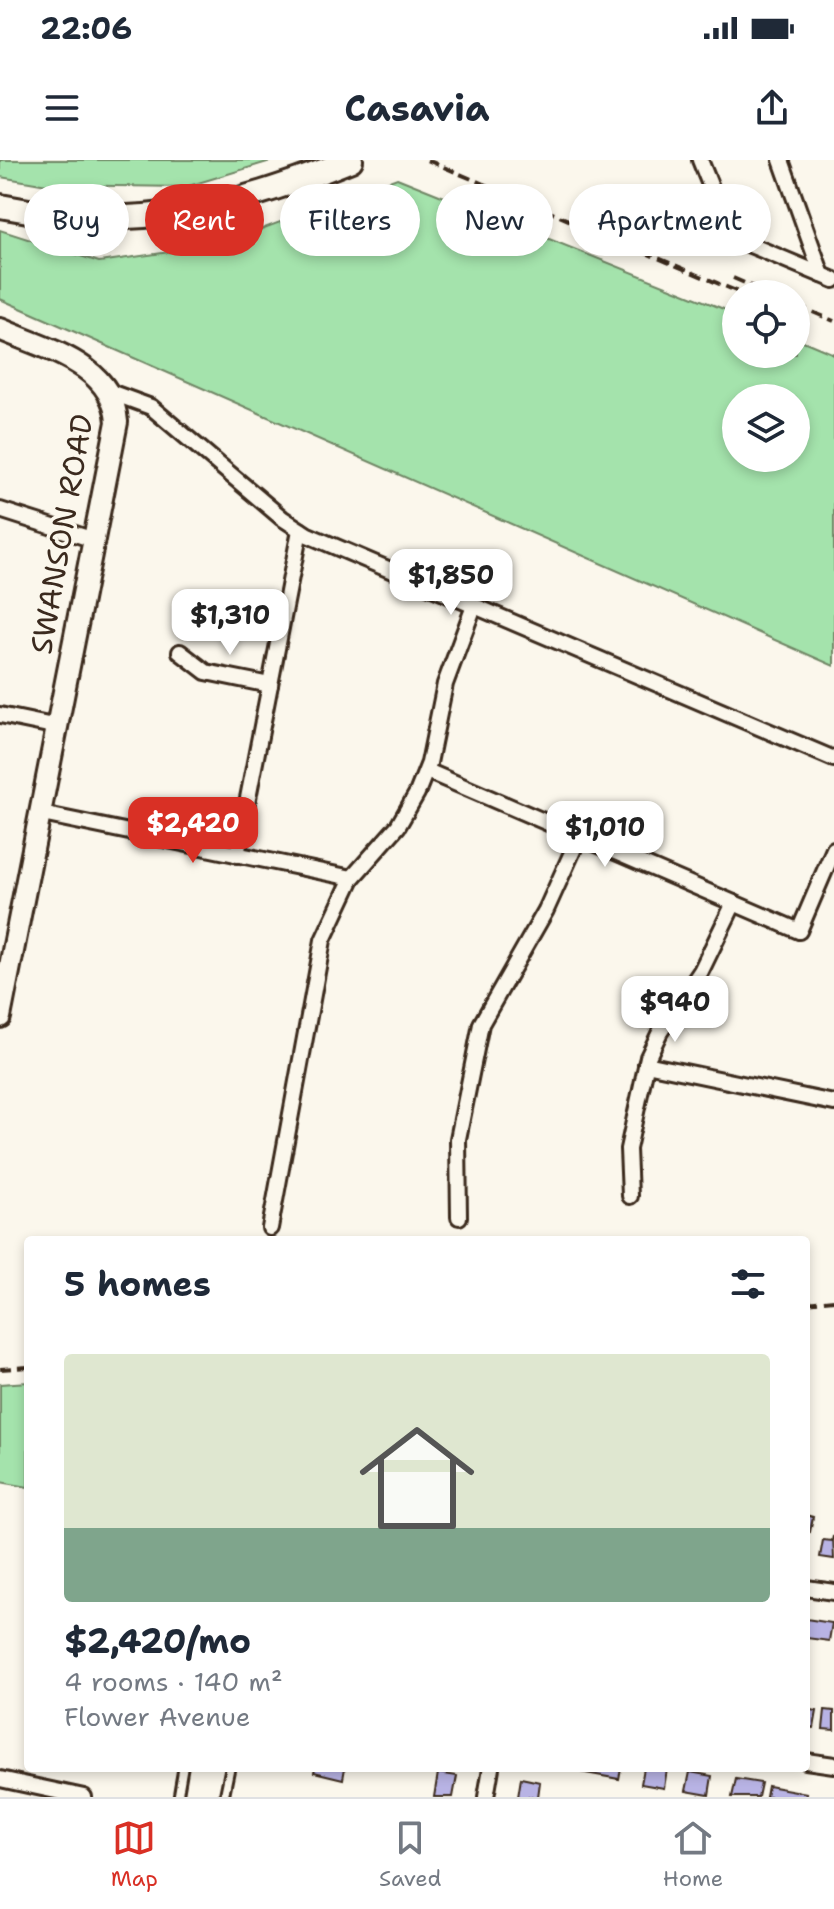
<!DOCTYPE html>
<html lang="en">
<head>
<meta charset="utf-8">
<style>
  :root { --surface:#fff; --page:#f6f6f7; --text:#1f2937; --muted:#747a83; --line:#e0e1e3; --accent:#d93025 }
  body { margin:0; font-family:"Shantell Sans",sans-serif; background:var(--page); color:var(--text); height:100vh; display:flex; flex-direction:column; font-size:30px; white-space:nowrap }
  * { box-sizing:border-box; margin:0 }
  p { font-size:26px; color:var(--muted) }
  .icon { flex:none; width:44px; height:44px; fill:none; stroke:currentColor; stroke-width:2; stroke-linecap:round; stroke-linejoin:round }
  .map { position:relative; flex:1; overflow:hidden }
  .panel { position:absolute; left:24px; top:1076px; width:786px; height:536px; display:flex; flex-direction:column; background:var(--surface); border-radius:8px; box-shadow:0 4px 12px #0003 }
  .panel>* { flex:none }
  .top-card { position:absolute; left:24px; top:24px; width:786px; height:72px; display:flex; gap:16px }
  .buttons { position:absolute; left:722px; top:120px; display:grid; gap:16px }
  .buttons a { display:grid; place-items:center; width:88px; height:88px; border-radius:50%; background:var(--surface); box-shadow:0 4px 12px #0003; font-size:40px }
  .price { position:absolute; translate:-50% -68px; padding:0 18px; border-radius:16px; background:#fff; color:#222; font-size:26px; line-height:52px; filter:drop-shadow(0 2px 4px #0008) }
  .price::after { content:''; position:absolute; left:50%; top:48px; width:24px; height:18px; margin-left:-12px; background:inherit; clip-path:polygon(0 0,100% 0,50% 100%) }
  .price.current { background:var(--accent); color:#fff }
  ul { padding:0; list-style:none }
  li { display:grid; align-content:center; gap:16px; height:424px; padding:0 40px }
  li span { display:grid; place-items:center; height:248px; border-radius:8px; color:#555 }
  li>.icon { margin-inline-start:auto }
  span .icon { width:144px; height:144px; fill:#fffc; stroke-width:1 }
  li b { font-size:34px }
  h2 { display:flex; justify-content:space-between; align-items:center; height:96px; padding:0 40px; font-size:34px }
  .chip { padding:0 28px; border-radius:36px; background:var(--surface); box-shadow:0 4px 12px #0003; font-size:28px; line-height:72px }
  .chip.current { background:var(--accent); color:#fff }
  .status { display:flex; justify-content:space-between; align-items:center; height:56px; padding:0 40px; background:var(--surface); direction:ltr }
  .status svg { height:22px; fill:currentColor }
  header { display:flex; justify-content:space-between; align-items:center; height:104px; padding:0 40px; background:var(--surface); font-size:36px; font-weight:700 }
  .tabs { display:flex; justify-content:space-around; align-items:center; height:112px; border-top:2px solid var(--line); background:var(--surface); font-size:22px; color:var(--muted) }
  .tabs a { display:grid; justify-items:center; gap:4px }
  .tabs .current { color:var(--accent) }
  .map>svg:first-child { display:block }
</style>
</head>
<body>
<div class="status"><b>22:06</b><svg viewBox="0 0 49 12"><path d="M0 12V9h3v3zM5 12V6h3v6zM10 12V3h3v9zM15 12V0h3v12zM26 1h20v11H26zM47 4h2v5h-2z"/></svg></div>
<header><svg class="icon" aria-label="menu" viewBox="0 0 24 24"><path d="M4 6h16M4 12h16M4 18h16"/></svg>Casavia<svg class="icon" aria-label="share" viewBox="0 0 24 24"><path d="M12 15V3M7 8l5-5 5 5M5 13v7h14v-7"/></svg></header>
<div class="map">
<svg width="834" height="1637" viewBox="0 0 834 1637">
  <rect width="100%" height="100%" fill="#fbf7ec"/>
  <filter id="ink" filterUnits="userSpaceOnUse"><feTurbulence type="fractalNoise" baseFrequency=".0125" numOctaves="2"/><feDisplacementMap in="SourceGraphic" scale="16" xChannelSelector="R" yChannelSelector="G"/><feConvolveMatrix kernelMatrix="1 2 1 2 8 2 1 2 1" color-interpolation-filters="sRGB"/></filter>
  <g filter="url(#ink)">
    <g fill="#a4e3ac" stroke="#708665" stroke-width="2" fill-rule="evenodd">
      <polygon points="0,0 274,0 185,27 47,25 0,17"/>
      <path d="M397,18L736,154V194H796V178L834,194V506L0,139V70L99,102L219,85ZM796,238V298H736V238Z"/>
      <polygon points="28,1222 28,1327 0,1322 0,1224"/>
    </g>
    <g fill="#b8b3e4" stroke="#3b2a1e" stroke-width="2">
      <polygon points="806,1355 813,1357 810,1372 806,1371"/>
      <polygon points="833,1376 834,1399 820,1397 823,1380 832,1381"/>
      <polygon points="806,1459 832,1463 829,1481 807,1478 806,1481"/>
      <polygon points="806,1549 817,1551 814,1568 806,1567"/>
      <polygon points="825,1550 834,1551 834,1570 823,1569"/>
      <polygon points="315,1608 345,1608 343,1619 314,1612"/>
      <polygon points="581,1608 621,1608 619,1619 580,1612"/>
      <polygon points="644,1608 667,1609 664,1628 641,1624"/>
      <polygon points="690,1612 712,1616 709,1635 686,1631"/>
      <polygon points="438,1613 457,1616 453,1637 434,1637"/>
      <polygon points="521,1618 540,1622 538,1637 518,1637"/>
      <polygon points="736,1619 761,1623 758,1637 732,1637"/>
      <polygon points="768,1626 807,1633 806,1637 766,1637"/>
    </g>
    <g fill="none" stroke-linecap="round" stroke-linejoin="round">
      <defs>
        <g id="lane">
          <polyline points="178,1637 183,1608"/>
          <polyline points="224,1637 230,1608"/>
        </g>
        <g id="street">
          <polyline points="700,0 731,77 834,120"/>
          <polyline points="781,0 822,115"/>
          <polyline points="110,232 151,247 282,358 308,375 834,599"/>
          <polyline points="0,350 94,380"/>
          <polyline points="180,492 206,512 270,525"/>
          <polyline points="0,555 58,567"/>
          <polyline points="427,611 799,771 834,689"/>
          <polyline points="42,654 352,718"/>
          <polyline points="237,695 300,370"/>
          <polyline points="646,904 834,943"/>
          <polyline points="630,1036 628,989 648,897 660,872 701,811 734,743"/>
          <polyline points="459,1057 458,979 481,864 546,750 579,677"/>
          <polyline points="270,1068 323,780 352,718 398,666 417,633 429,603 445,524 474,446"/>
          <polyline points="806,1428 834,1432"/>
          <polyline points="806,1601 834,1605"/>
          <polyline points="0,1619 84,1637"/>
          <polyline points="486,1637 491,1608"/>
        </g>
        <path id="secondary" d="M0,169C45,189 113,204 117,262L0,857"/>
        <path id="primary" d="M0,46C135,73 226,50 351,0"/>
      </defs>
      <use href="#lane" stroke="#3b2a1e" stroke-width="13"/>
      <use href="#street" stroke="#3b2a1e" stroke-width="20"/>
      <use href="#secondary" stroke="#3b2a1e" stroke-width="26"/>
      <use href="#primary" stroke="#3b2a1e" stroke-width="28"/>
      <use href="#lane" stroke="#fbf7ec" stroke-width="7"/>
      <use href="#street" stroke="#fbf7ec" stroke-width="14"/>
      <use href="#secondary" stroke="#fbf7ec" stroke-width="20"/>
      <use href="#primary" stroke="#fbf7ec" stroke-width="22"/>
      <g stroke="#3b2a1e" stroke-width="4" stroke-dasharray="12 6" stroke-linecap="butt">
        <polyline points="427,0 743,134"/>
        <polyline points="733,118 770,134"/>
        <polyline points="796,145 834,161"/>
        <polyline points="806,1143 834,1140"/>
        <polyline points="0,1209 28,1207"/>
      </g>
    </g>
  </g>
  <g text-anchor="middle" stroke-width="7" stroke-linejoin="round" paint-order="stroke">
    <g font-size="30" fill="#3b2a1e" stroke="#fbf7ec">
      <text transform="translate(62 374) rotate(-80)" y="10">SWANSON ROAD</text>
    </g>
  </g>
</svg>
<div class="buttons">
<a><svg class="icon" aria-label="locate" viewBox="0 0 24 24"><circle cx="12" cy="12" r="6"/><path d="M12 2v4M12 18v4M2 12h4M18 12h4"/></svg></a>
<a><svg class="icon" aria-label="layers" viewBox="0 0 24 24"><path d="M12 4l9 5-9 5-9-5zM3 14l9 5 9-5"/></svg></a>
</div>
<b class="price" style="left:451px;top:457px">$1,850</b>
<b class="price" style="left:230px;top:497px">$1,310</b>
<b class="price current" style="left:193px;top:705px">$2,420</b>
<b class="price" style="left:605px;top:709px">$1,010</b>
<b class="price" style="left:675px;top:884px">$940</b>
<div class="top-card">
<a class="chip">Buy</a>
<a class="chip current">Rent</a>
<a class="chip">Filters</a>
<a class="chip">New</a>
<a class="chip">Apartment</a>
</div>
<section class="panel">
<h2>5 homes<svg class="icon" aria-label="filters" viewBox="0 0 24 24"><path d="M4 7h16M4 17h16"/><circle cx="9" cy="7" r="2"/><circle cx="15" cy="17" r="2"/></svg></h2>
<ul>
<li><span style="background:linear-gradient(#dfe7d0 70%,#7fa58c 0)"><svg class="icon" aria-label="home" viewBox="0 0 24 24"><path d="M3 11l9-7 9 7M6 9v11h12V9"/></svg></span><div><b>$2,420/mo</b><p>4 rooms · 140 m²</p><p>Flower Avenue</p></div></li>
</ul>
</section>
</div>
<nav class="tabs">
<a class="current"><svg class="icon" aria-label="map" viewBox="0 0 24 24"><path d="M3 6l6-2 6 2 6-2v14l-6 2-6-2-6 2zM9 4v14M15 6v14"/></svg>Map</a>
<a><svg class="icon" aria-label="saved" viewBox="0 0 24 24"><path d="M7 4h10v16l-5-4-5 4z"/></svg>Saved</a>
<a><svg class="icon" aria-label="home" viewBox="0 0 24 24"><path d="M3 11l9-7 9 7M6 9v11h12V9"/></svg>Home</a>
</nav>
</body>
</html>
